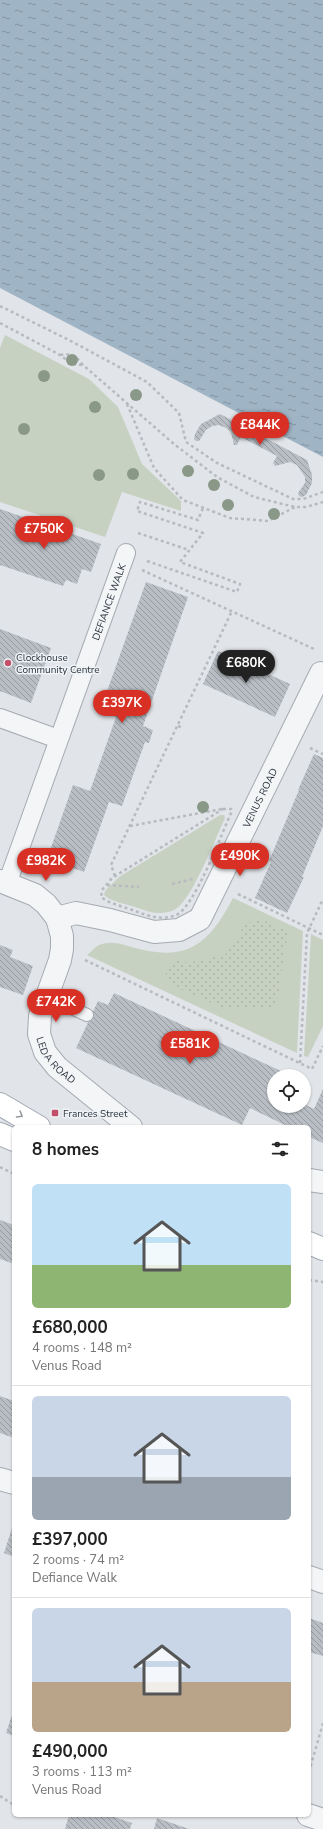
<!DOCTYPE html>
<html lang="en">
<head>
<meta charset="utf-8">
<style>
  :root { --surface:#fff; --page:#f6f6f6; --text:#222; --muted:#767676; --line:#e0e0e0; --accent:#d93025 }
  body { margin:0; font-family:"Nunito Sans",sans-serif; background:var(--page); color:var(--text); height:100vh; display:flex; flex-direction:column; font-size:15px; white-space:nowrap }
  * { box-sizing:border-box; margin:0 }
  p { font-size:13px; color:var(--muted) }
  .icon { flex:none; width:22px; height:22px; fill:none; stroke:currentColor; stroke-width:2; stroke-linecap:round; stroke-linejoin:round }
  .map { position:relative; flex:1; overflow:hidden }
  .drawer { position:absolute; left:12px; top:1125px; width:299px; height:692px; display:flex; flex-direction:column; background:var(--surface); border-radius:6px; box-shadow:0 1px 3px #0004 }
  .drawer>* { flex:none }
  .tools { position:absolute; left:267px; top:1069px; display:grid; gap:8px }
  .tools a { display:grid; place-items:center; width:44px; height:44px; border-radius:50%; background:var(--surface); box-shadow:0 1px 3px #0004; font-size:20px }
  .price { position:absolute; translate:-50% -34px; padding:0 9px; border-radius:14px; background:var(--accent); color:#fff; font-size:13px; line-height:26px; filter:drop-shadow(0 1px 2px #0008) }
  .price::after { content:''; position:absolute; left:50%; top:24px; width:12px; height:9px; margin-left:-6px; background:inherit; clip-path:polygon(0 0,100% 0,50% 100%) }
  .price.active { background:#222; color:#fff }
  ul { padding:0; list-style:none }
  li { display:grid; align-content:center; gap:8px; height:212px; padding:0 20px }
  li+li { border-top:1px solid var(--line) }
  li span { display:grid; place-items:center; height:124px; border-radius:6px; color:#555 }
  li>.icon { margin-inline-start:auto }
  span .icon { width:72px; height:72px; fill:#fffc; stroke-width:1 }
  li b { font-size:17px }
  h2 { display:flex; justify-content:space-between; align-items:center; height:48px; padding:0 20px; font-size:17px }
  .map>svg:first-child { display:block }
</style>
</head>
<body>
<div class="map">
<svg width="323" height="1829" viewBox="0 0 323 1829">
  <defs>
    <pattern id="park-dots" width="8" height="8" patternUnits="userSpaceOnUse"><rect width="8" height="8" fill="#c7d1c2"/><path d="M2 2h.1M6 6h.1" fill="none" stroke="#abb4a8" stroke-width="1.8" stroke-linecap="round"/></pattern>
    <pattern id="water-ripples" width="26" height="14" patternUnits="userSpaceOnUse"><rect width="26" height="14" fill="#9fb4c5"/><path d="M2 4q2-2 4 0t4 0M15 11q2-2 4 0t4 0" fill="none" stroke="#8293a1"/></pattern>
    <pattern id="building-back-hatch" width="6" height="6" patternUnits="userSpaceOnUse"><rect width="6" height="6" fill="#b8bec4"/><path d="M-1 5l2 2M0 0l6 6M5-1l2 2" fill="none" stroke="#969ba1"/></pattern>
  </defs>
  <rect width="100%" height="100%" fill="#e1e4e8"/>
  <g fill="#c7d1c2">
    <polygon points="5,335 89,379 118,407 142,464 181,501 181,511 122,492 105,537 0,502 0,348"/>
    <path d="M220,815H224L225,818C216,837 191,903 174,910C160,916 149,912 135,907C126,904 112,902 104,895L105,891L119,877Z"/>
    <path d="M233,898L303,931L297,1053L87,955C91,952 95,947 99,945C112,940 123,944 135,948C188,962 209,944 233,898Z"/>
    <polygon points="311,934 323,940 323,1026 308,1057 304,1056"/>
  </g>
  <polygon fill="url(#park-dots)" points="262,920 288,931 276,1008 221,1007 173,986 167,979 165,970 170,963 179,960 188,963 226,954 246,923"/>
  <polygon fill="url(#water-ripples)" points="0,0 323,0 323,457 0,288"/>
  <g fill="url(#building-back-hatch)">
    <polygon points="220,414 307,460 312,475 312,483 306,495 302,497 299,496 298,493 305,483 305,477 297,465 290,462 275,466 273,463 277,456 241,437 237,445 234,445 231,432 226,428 219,425 212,426 206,430 199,441 196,441 194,439 195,434 201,424"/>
    <polygon points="0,509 101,544 91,572 82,569 77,584 66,580 63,586 0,565"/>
    <polygon points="146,582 188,597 143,726 153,730 149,743 145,742 122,806 109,802 84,872 47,859 73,785 90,791 116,717 100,711"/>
    <polygon points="0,629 51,648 31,703 0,691"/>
    <polygon points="218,651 290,684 275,717 203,684"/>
    <polygon points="314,754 323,758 323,826 302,877 304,877 287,913 255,898 271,862 269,861 299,790 298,790"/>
    <polygon points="0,945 13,950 10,957 33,966 23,995 0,987"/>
    <polygon points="114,993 283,1072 281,1076 274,1076 274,1106 304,1106 304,1104 314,1109 323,1089 323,1143 309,1137 309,1127 289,1127 250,1108 242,1125 76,1048 98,1001 108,1005"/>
    <polygon points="0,1220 14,1225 14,1264 0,1259"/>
    <polygon points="0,1396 14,1401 14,1438 0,1433"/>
    <polygon points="14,1522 14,1557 4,1553"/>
    <polygon points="309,1618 323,1623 323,1656 309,1652"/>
    <polygon points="14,1709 14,1736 6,1733"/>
    <polygon points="69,1815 108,1815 132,1823 130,1829 65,1829"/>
    <polygon points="157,1818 189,1829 154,1829"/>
  </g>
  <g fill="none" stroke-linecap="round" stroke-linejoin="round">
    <defs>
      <polyline id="service" points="47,997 87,1015"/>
      <g id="pedestrian">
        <polyline points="0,718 58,739"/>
        <path id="s1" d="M7,884L126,553"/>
      </g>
      <g id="minor">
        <path id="s2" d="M0,881L35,895L46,904L57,918L62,936V949L60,960L40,1016L39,1034L45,1052L57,1067L131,1127"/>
        <path id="s3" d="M57,918L76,913L110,920L154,932L179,930L200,919L321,673"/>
        <polyline points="309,1180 323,1182"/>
        <polyline points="0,1479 14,1483"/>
        <polyline points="309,1577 323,1582"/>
        <polyline points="308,1815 323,1820"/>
      </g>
      <g id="primary">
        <polyline points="0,1104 39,1127"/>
        <polyline points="0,1134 14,1140"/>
        <polyline points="309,1243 323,1249"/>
      </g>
    </defs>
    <use href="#service" stroke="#a6abb2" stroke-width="14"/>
    <use href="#pedestrian" stroke="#a6abb2" stroke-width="20"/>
    <use href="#minor" stroke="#a6abb2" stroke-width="24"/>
    <use href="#primary" stroke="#a1a9b3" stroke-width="24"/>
    <g stroke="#b7bbc0" stroke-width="2.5" stroke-dasharray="3 3" stroke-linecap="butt">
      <polyline points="0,306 69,340 147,382 179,413 186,442 217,463 293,499 303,499 323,492"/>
      <polyline points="0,323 60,355 72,364 82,365"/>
      <path d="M60,355C72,353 76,356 83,365L174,444L217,477L254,497L295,507H306L323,502"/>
      <polyline points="127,404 154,468 183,500 230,518 268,521 295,507"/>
      <polyline points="138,533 189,550"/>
      <polyline points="147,561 237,592 240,584 180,562 203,533 137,511 140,502 198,520 203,508"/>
      <polyline points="142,570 316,650"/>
      <polyline points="178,726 183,728"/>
      <polyline points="310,748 323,754"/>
      <path d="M223,809H231L232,811C222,832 195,907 176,915C162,921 149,916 135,911C125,907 110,904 101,897L102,890L112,878Z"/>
      <polyline points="130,826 222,809"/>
      <polyline points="115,876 111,865 232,611"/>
      <polyline points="172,884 193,879"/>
      <polyline points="107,885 139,887"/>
      <polyline points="238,894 323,935"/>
      <polyline points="85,960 312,1069 323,1046"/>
      <polyline points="300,1063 307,933 323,899"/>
      <polyline points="0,1167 14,1174"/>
      <polyline points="309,1280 323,1282"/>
      <polyline points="309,1772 323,1723"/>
      <polyline points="0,1796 14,1805"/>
    </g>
    <use href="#service" stroke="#f3f5f7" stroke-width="12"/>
    <use href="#pedestrian" stroke="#f3f5f7" stroke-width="18"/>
    <use href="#minor" stroke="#f3f5f7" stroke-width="22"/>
    <use href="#primary" stroke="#fff" stroke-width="22"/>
  </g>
  <g fill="#8a9888">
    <circle cx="72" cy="360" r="6"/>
    <circle cx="44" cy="376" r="6"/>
    <circle cx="136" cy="395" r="6"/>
    <circle cx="95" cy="407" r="6"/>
    <circle cx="24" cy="429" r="6"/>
    <circle cx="188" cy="471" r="6"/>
    <circle cx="133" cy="474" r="6"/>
    <circle cx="99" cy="475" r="6"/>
    <circle cx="214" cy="485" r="6"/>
    <circle cx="228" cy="505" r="6"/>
    <circle cx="274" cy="514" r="6"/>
    <circle cx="203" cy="807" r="6"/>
  </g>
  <defs><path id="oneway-chevron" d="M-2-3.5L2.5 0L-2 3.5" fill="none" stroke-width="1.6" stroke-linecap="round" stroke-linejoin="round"/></defs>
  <use stroke="#94999e" href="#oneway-chevron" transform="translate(20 1115) rotate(31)"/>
  <g fill="#c2506b" stroke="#f0f3f6" stroke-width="1.5">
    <circle cx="8" cy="663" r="4"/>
    <rect x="51" y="1109" width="8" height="8" rx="2"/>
  </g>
  <g text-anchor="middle" stroke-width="3" stroke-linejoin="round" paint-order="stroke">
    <g font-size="10" fill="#2a333e" stroke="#f0f3f6">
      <text dy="4" stroke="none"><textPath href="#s1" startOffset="300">DEFIANCE WALK</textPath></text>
      <text dy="4" stroke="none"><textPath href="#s3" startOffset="284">VENUS ROAD</textPath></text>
      <text dy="4" stroke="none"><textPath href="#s2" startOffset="222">LEDA ROAD</textPath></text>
    </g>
    <g font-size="10" fill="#2a333e" stroke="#f0f3f6" text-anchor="start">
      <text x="16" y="661">Clockhouse<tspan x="16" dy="12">Community Centre</tspan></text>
      <text x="63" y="1117">Frances Street</text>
    </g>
  </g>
</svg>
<div class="tools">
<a><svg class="icon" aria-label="locate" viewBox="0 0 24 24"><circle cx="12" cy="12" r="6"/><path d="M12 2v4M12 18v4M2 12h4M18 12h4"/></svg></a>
</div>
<b class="price" style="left:260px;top:446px">£844K</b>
<b class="price" style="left:44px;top:550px">£750K</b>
<b class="price active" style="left:246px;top:684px">£680K</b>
<b class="price" style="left:122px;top:724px">£397K</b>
<b class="price" style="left:240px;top:877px">£490K</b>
<b class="price" style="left:46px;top:882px">£982K</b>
<b class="price" style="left:56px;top:1023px">£742K</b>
<b class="price" style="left:190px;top:1065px">£581K</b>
<section class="drawer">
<h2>8 homes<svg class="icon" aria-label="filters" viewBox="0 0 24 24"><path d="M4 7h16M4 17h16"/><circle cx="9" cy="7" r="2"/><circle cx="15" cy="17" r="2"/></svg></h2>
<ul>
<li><span style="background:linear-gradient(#bfe0f5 65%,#8fb573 0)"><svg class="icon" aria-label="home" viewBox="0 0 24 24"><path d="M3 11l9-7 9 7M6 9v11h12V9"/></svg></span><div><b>£680,000</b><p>4 rooms · 148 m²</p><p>Venus Road</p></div></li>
<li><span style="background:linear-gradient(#c9d6e8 65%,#9aa5b1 0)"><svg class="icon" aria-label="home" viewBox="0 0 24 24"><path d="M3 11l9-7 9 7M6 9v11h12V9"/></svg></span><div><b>£397,000</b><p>2 rooms · 74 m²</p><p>Defiance Walk</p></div></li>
<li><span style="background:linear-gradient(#c9d6e8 60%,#b9a48a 0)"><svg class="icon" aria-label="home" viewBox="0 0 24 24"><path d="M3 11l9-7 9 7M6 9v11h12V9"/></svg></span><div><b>£490,000</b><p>3 rooms · 113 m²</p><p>Venus Road</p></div></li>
</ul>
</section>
</div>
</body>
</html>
